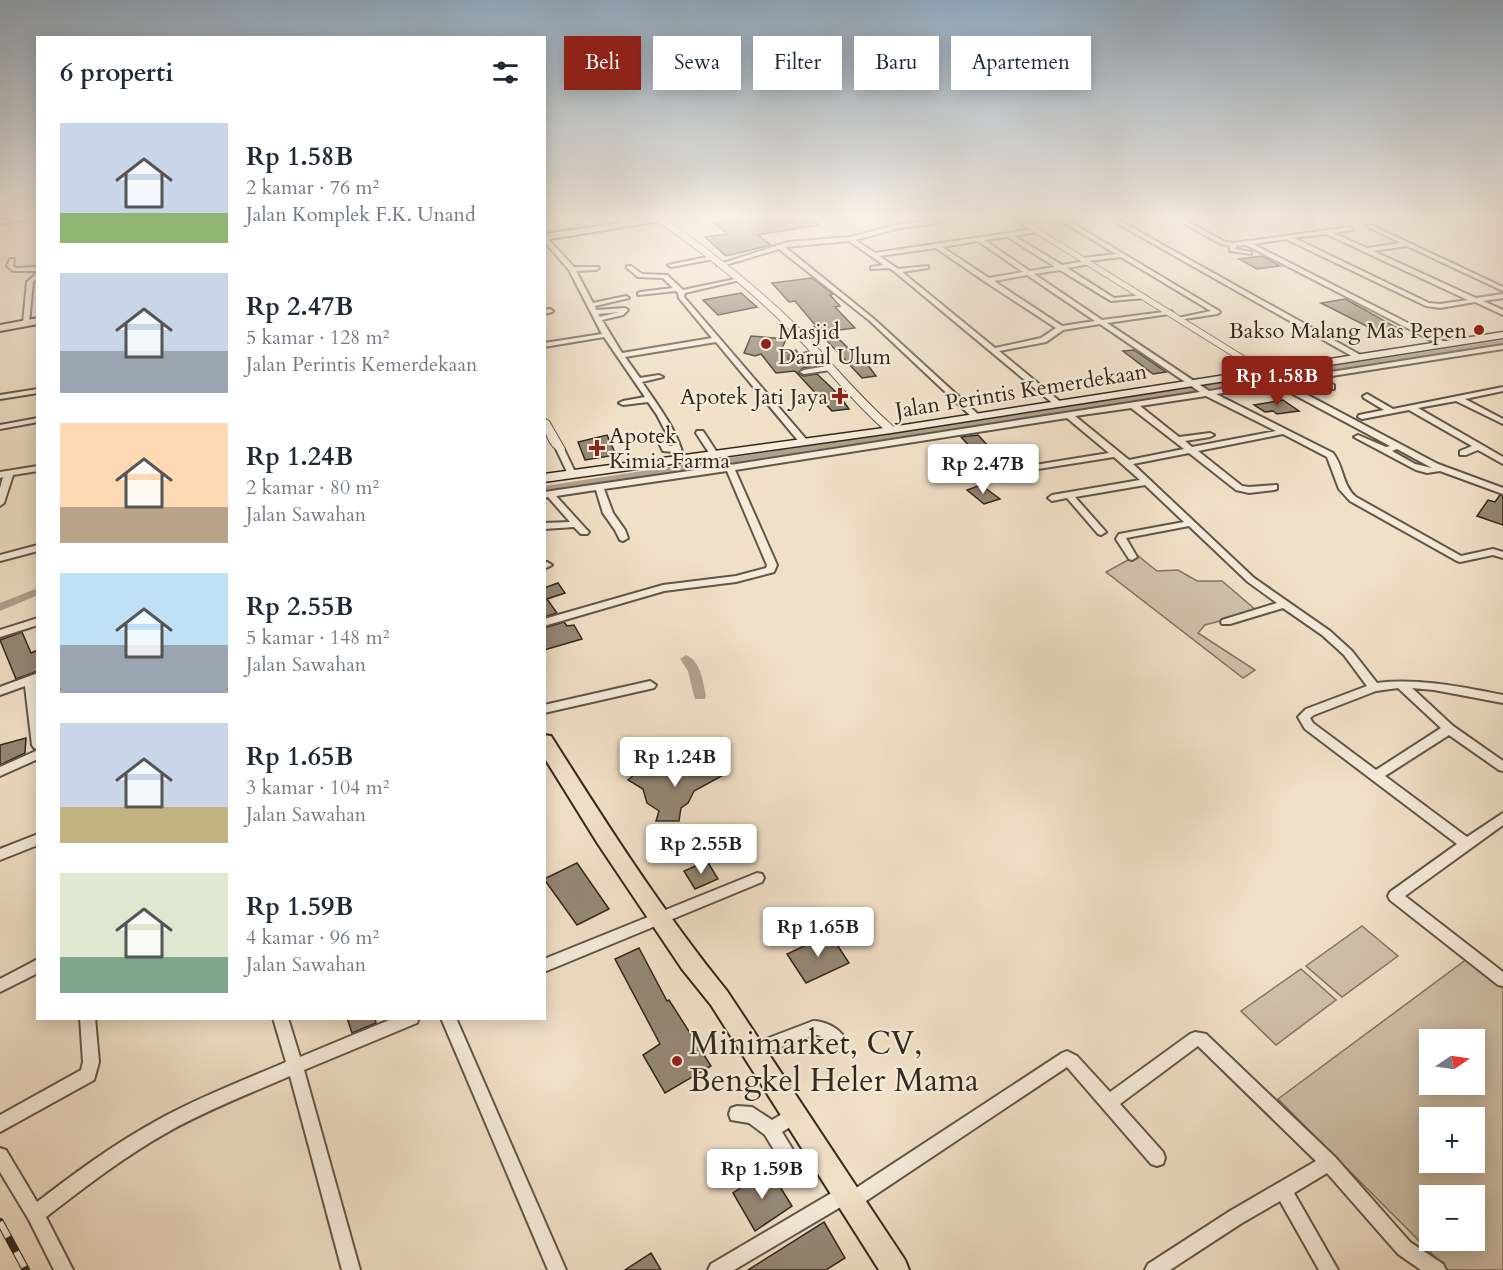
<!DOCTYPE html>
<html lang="id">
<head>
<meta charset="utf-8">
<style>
  :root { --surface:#fff; --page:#f2f2f3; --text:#1f2937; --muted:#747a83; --accent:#8f2418 }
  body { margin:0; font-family:Cardo,serif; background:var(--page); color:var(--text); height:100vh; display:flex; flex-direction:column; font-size:22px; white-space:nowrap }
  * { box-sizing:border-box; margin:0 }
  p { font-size:20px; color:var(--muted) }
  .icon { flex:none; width:33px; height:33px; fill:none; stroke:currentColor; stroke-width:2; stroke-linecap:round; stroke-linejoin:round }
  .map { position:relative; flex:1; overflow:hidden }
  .details { position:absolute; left:36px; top:36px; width:510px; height:984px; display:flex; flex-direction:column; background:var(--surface); border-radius:0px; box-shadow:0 3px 15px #0003 }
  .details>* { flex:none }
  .guide { position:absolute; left:564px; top:36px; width:570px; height:54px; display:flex; gap:12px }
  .needle { width:39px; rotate:77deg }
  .controls { position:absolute; left:1419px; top:1029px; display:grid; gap:12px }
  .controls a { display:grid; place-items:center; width:66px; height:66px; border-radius:0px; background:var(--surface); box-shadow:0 3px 15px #0003; font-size:30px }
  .price { position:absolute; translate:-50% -51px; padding:0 14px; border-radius:6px; background:#fff; color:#222; font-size:20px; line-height:39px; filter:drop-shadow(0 2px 3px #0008) }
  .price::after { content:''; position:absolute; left:50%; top:36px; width:18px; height:14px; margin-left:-9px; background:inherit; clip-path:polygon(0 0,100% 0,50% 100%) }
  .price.on { background:var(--accent); color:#fff }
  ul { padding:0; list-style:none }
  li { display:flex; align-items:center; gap:18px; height:150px; padding:0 24px }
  li span { display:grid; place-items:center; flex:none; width:168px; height:120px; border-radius:0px; color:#555 }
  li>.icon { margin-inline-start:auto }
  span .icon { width:72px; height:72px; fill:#fffc; stroke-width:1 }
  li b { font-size:26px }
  h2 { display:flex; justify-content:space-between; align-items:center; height:72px; padding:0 24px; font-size:26px }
  .chip { padding:0 21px; border-radius:0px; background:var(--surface); box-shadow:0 3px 15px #0003; font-size:21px; line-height:54px }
  .chip.on { background:var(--accent); color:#fff }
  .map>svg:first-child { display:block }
</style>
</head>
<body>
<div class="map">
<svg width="1503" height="1270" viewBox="0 0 1503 1270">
  <rect width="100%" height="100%" fill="#f1e0c8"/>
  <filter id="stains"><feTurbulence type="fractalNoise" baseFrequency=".00333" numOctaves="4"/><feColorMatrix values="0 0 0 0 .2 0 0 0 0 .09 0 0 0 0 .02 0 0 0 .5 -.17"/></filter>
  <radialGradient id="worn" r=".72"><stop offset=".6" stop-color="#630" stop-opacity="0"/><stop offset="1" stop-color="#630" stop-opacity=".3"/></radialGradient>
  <g fill="#d1c1ab" stroke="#827464" stroke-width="1.5" fill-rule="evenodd">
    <polygon points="1137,555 1157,571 1178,570 1197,581 1222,581 1257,611 1205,625 1198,633 1255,670 1243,678 1106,572"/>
    <polygon points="1362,926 1398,956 1342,997 1306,966"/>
    <path d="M1467,959L1503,988V1270H1448L1278,1099ZM1430,1040H1474V1084H1430ZM1430,1118H1474V1162H1430ZM1430,1196H1474V1240H1430Z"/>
    <polygon points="1301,969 1336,1000 1276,1045 1241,1011"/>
  </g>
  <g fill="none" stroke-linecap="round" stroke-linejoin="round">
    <g fill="#b0a18e" fill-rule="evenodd">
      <polygon points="1503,340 1503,344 544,492 544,486"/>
      <polygon points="38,588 38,595 0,611 0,603"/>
      <path d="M686,655C701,661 703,682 706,696L705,699H695L694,696L688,671L680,659Z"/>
    </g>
  </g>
  <g fill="#958875" stroke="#32281c" stroke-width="1.5">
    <polygon points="774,217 808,217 819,225 758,235 771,245 726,256 705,237 728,234 714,223 737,219 741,222"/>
    <polygon points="1262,256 1280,266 1257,269 1239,259"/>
    <polygon points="812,278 833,294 830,295 840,306 835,307 855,328 831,331 852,352 861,356 876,376 862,378 814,327 816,326 795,301 789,302 772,283"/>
    <polygon points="741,293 757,307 718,315 703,300"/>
    <polygon points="1345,299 1365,310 1397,328 1376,331 1321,303"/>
    <polygon points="751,336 786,339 780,353 796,350 798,353 789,355 788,359 793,361 804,360 811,367 803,368 798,373 804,376 817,374 838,394 849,409 832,411 795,371 776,373 761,354 755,356 744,353"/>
    <polygon points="1134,350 1166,372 1153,374 1123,351"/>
    <polygon points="1283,400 1299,411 1277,414 1273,411 1265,412 1254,405"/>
    <polygon points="607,435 616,455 585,460 578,442"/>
    <polygon points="978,435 991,449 974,451 961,437"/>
    <polygon points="981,485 1000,499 984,504 967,490"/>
    <polygon points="1500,495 1503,496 1503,525 1477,516 1488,500 1495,502"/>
    <polygon points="558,583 565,593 547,599 557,613 544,617 544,588"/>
    <polygon points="564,622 567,626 574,625 582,639 544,650 544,628"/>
    <polygon points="22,632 31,653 38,650 38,671 16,679 0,640"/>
    <polygon points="26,738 25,753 0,765 0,745"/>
    <polygon points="714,759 727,773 694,791 688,803 681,808 679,821 656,821 659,811 647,803 643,789 628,780 640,770 655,775 667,773 679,776"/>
    <polygon points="707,861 718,879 695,889 684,871"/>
    <polygon points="577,863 609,909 577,925 544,879"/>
    <polygon points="830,934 849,963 806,983 787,954"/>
    <polygon points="639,948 667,1001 669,1000 711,1066 665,1093 643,1055 660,1044 615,959"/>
    <polygon points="347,1018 375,1018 376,1023 352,1033"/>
    <polygon points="769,1169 792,1206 755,1231 733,1193"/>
    <polygon points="824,1222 845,1258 826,1270 748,1270"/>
    <polygon points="651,1253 661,1270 625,1270"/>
  </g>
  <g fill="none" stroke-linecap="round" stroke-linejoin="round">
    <defs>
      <g id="minor">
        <polygon points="21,217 37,217 0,224 0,220"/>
        <polygon points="597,217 601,217 608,225 607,226 603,226"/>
        <polygon points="618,217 624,217 628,222 623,223"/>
        <path d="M940,217H946L939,223L899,228L855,240L875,253L1035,229L1037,230V232L1014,236L1062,265L1086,261H1081V259L1083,258L1116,254L1055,217H1062L1219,311L1220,312L1217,314L1178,320V318L1211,311L1121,257L1088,261L1091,263L1090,264L1067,268L1114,298L1143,295L1146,297L1145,298L1111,301L1060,270L1034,274L1102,320L1171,311L1172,312L1169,314L1107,323L1209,391L1503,345V349L1319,378L1334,385V389H1331L1310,379L1285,383L1438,464L1503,488V494L1440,471L1427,473L1416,470L1354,437L1358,435L1386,447L1390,446L1276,385L1216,394L1333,453C1344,467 1342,485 1356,497L1461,556L1493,549L1503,552V558L1493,555L1460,562L1457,561L1350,501L1339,489L1327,457L1283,434L1198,451L1242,486L1249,487L1277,485V489L1274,490L1249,493L1236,490L1189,453L1133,464L1254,578L1330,631L1352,651L1377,683C1420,678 1461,687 1503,695V703L1434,690L1412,688L1453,726L1503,761V771L1499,770L1449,735L1385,776L1467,837L1503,813V825L1405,896L1503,972V986L1498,985L1390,900L1388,896L1390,892L1457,844L1305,729L1298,717L1306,709L1367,686L1344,655L1322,635L1283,608L1230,624H1222L1221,622L1222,620L1277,603L1248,582L1189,526L1126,538L1137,557L1132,560L1129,559L1116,539L1119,534L1184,522L1145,485L1075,497L1106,532L1101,535L1098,534L1067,498L1052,501L1048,498L1052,495L1140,480L1114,457L988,477L987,475L991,472L1109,453L1067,418L735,470L777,565L774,572L736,582L664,591L544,626V619L663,585L736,576L766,568L767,565L727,471L604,489L613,513L625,530L628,538L623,541L620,540L615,530L603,513L596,490L556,496L587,530L589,532L587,534H581L574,527L544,529V523L570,522L548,497L544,498V492L730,465L1200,392L1100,324L1063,330L1046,342L999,351L1063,404L1062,406H1056L895,272L889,268L871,269V267L884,265L849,241L785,247L874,319L980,416L976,418H973L870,321L779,249L722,266L717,265L788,242L850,237L899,224L937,220ZM1008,237L1055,267L1030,271L984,240ZM978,241L1023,272L989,278L942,247ZM936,248L984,281L1056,328L1041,338L995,348L902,272L928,268V266L898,269L879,256ZM1027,275L1095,321L1062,326L994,281ZM1206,396L1276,431L1192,447L1185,441L1210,437L1214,435L1210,433L1179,437L1140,406ZM1131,408L1184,449L1129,460L1075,416ZM1397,449L1432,468L1415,464L1392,451ZM1398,688L1441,728L1376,770L1313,723L1310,718L1314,715L1376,691Z"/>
        <polygon points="1106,217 1113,217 1364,357 1357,359"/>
        <path d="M1172,217H1180L1225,242L1233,243L1350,227L1353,229L1352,230L1333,233L1367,248L1401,243L1366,226L1371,225L1503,287V291L1501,290L1407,246L1373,251L1476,298L1503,294V298L1483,301L1503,310V315L1475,302L1440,308L1426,306L1286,239L1253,244L1449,344L1442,346L1246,245L1236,246L1235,249L1251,252V254L1230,251V246L1221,244ZM1326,234L1468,300L1440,304L1429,303L1294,238Z"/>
        <path d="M544,235L574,267H598L599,268L596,270L576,271L593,303L626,296L629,298L595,306L596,310L625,308L628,310L623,315L602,320L622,353L712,338L679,298L678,293L676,291L638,295V293L640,292L673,288L663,278L638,277L627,268V266H631L642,274L667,275L683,290L740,278V280L685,293L684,297L806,439V443H800L716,342L625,357L640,378L659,375L663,377L642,382C658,406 678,431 684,459L683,461H677L674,452L663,451L656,437L657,435H663L669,446H673L657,415L648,402L623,405L619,403L623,401L645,397L604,337L544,347V343L602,334L569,270L544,241ZM619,312L600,317L598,314Z"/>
        <polygon points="712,256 715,258 714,259 671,267 668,265"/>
        <polygon points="10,259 14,259 13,266 16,268 38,267 38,271 13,271 7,266"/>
        <polygon points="38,272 38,278 33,282 29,323 26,325 23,323 27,282"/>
        <polygon points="550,309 553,311 552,312 544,314 544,310"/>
        <polygon points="816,351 819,351 819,355 793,359 789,357"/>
        <polygon points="827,366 830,366 830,370 804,374 800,372 804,370"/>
        <polygon points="1503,387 1503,391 1465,399 1503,419 1503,424 1456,401 1418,408 1503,457 1503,464 1478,450 1466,455 1460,455 1460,451 1472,446 1409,410 1362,419 1358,417 1359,415 1384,410 1364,398 1363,396 1367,394 1393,409"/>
        <polygon points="38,389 38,393 0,399 0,395"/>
        <polygon points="38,418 38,422 0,429 0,425"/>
        <polygon points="697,431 703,431 718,454 717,456 711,456 696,433"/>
        <polygon points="560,446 564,449 576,474 575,476 572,477 568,474 556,449"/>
        <polygon points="38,466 38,471 13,475 4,503 0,506 0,488 3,477 0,478 0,472"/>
        <polygon points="38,545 38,551 0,561 0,555"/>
        <polygon points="547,562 552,565 544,569 544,563"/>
        <polygon points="38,618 38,625 0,637 0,630"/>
        <polygon points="38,673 38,681 36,682 38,695 38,749 34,748 32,745 25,686 0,695 0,687"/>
        <polygon points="650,681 656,685 654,688 544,713 544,705"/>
        <polygon points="38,750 38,759 0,776 0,767"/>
        <polygon points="38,834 38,845 0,860 0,849"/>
        <polygon points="757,873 762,874 764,878 762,882 544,972 544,959"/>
        <polygon points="38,959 38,973 0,992 0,979"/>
        <polygon points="80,1018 95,1018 99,1062 94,1080 0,1132 0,1115 81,1070 83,1062"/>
        <path d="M273,1018H288L300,1057L394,1018H419L417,1023L304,1070L360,1270H342L290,1076C249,1094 207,1110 168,1132C125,1156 85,1187 46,1217L73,1270H54L29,1220L0,1172V1148L6,1150L37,1202C75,1173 114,1144 156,1121C197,1098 242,1081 286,1062Z"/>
        <polygon points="441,1018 456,1018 566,1270 548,1270"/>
        <path d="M813,1021C824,1021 840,1028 845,1039L842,1044L837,1046L818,1035H813L753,1058L748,1056L745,1051L748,1046Z"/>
        <polygon points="1195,1032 1206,1034 1335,1157 1410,1242 1443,1264 1446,1270 1421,1270 1398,1254 1327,1173 1294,1193 1338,1270 1319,1270 1280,1201 1242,1223 1170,1270 1145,1270 1148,1264 1230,1211 1316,1161 1198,1046 1120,1104 1163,1152 1165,1158 1163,1164 1157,1166 1151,1164 1067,1067 857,1207 851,1210 845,1207 844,1205 734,1270 708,1270 711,1264 840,1188 846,1186 853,1190 1062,1053 1067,1051 1077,1056 1110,1092 1190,1034"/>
        <polygon points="737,1106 752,1107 772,1120 794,1107 800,1109 802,1115 800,1121 782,1132 804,1168 806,1174 804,1180 798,1182 792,1180 765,1135 749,1123 731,1120 729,1114 731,1108"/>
      </g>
      <g id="tertiary">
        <polygon points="1010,217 1019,217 1268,371 1260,373"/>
        <path d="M658,218H664C711,251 755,285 796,325C829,359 859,397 895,428V432H887C851,401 823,363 789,329C749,289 705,254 658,222Z"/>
        <path d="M544,418L549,421L565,449L564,451L560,452C548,446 544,431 544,418Z"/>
      </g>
      <polygon id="secondary" points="1503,332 1503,338 891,433 544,482 544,474 891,427"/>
      <g id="primary">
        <polygon points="661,217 685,217 544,240 544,234"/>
        <polygon points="38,318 38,324 0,331 0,325"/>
        <path d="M544,735L551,736C606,823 662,911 727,991L905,1260L909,1270H879L711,1005L682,969L598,844L544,757Z"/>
      </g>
    </defs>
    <use href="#minor" stroke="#625647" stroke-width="4"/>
    <use href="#tertiary" stroke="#625647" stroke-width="2"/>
    <use href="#secondary" stroke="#32281c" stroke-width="3"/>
    <use href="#primary" stroke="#32281c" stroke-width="4"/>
    <use href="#minor" fill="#f6ebdb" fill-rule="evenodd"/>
    <use href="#tertiary" fill="#f6ebdb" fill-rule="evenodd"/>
    <use href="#secondary" fill="#f6ebdb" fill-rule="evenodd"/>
    <use href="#primary" fill="#f1e0c8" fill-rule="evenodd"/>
    <defs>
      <polyline id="rail" points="0,1222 26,1270"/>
    </defs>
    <use href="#rail" stroke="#32281c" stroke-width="8"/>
    <use href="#rail" stroke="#f6ebdb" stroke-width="6" stroke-dasharray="17" stroke-linecap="butt"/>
  </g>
  <linearGradient id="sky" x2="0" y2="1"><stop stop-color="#91acc4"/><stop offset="0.55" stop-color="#f9f1e6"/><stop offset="1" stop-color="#f9f1e6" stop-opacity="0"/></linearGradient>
  <rect width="1503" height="395" fill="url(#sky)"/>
  <g fill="#8f2418" stroke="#f6ebdb" stroke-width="2">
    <circle cx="1479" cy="330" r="6"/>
    <circle cx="766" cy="344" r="6"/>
    <path d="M837 387h6v6h6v6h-6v6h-6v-6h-6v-6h6z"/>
    <path d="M594 439h6v6h6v6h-6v6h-6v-6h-6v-6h6z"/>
    <circle cx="677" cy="1061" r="6"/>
  </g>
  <g text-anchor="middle" stroke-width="4.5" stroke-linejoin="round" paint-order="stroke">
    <g font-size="22" fill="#32281c" stroke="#f6ebdb" text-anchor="end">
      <text x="1467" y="338">Bakso Malang Mas Pepen</text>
      <text x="778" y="339" text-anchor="start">Masjid<tspan x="778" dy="25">Darul Ulum</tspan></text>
      <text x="828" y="404">Apotek Jati Jaya</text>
      <text x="609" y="443" text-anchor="start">Apotek<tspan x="609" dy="25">Kimia Farma</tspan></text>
    </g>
    <g font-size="22" fill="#32281c" stroke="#f6ebdb">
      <text transform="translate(1021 390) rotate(-9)" y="8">Jalan Perintis Kemerdekaan</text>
    </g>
    <g font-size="32" fill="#32281c" stroke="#f6ebdb" text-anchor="start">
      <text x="689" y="1054">Minimarket, CV,<tspan x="689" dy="37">Bengkel Heler Mama</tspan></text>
    </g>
  </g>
  <rect width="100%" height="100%" filter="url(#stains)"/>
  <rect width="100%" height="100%" fill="url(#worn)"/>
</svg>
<div class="controls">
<a><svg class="needle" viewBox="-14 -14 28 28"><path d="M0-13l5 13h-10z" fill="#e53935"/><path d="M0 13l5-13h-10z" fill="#747a83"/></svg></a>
<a>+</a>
<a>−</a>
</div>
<b class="price on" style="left:1277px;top:407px">Rp 1.58B</b>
<b class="price" style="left:983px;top:495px">Rp 2.47B</b>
<b class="price" style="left:675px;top:788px">Rp 1.24B</b>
<b class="price" style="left:701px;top:875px">Rp 2.55B</b>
<b class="price" style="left:818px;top:958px">Rp 1.65B</b>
<b class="price" style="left:762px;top:1200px">Rp 1.59B</b>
<div class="guide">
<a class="chip on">Beli</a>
<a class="chip">Sewa</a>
<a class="chip">Filter</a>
<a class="chip">Baru</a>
<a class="chip">Apartemen</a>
</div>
<section class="details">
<h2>6 properti<svg class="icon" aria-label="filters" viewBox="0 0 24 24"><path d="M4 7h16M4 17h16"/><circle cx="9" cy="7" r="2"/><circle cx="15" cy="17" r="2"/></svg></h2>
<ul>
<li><span style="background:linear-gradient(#c9d6e8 75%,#8fb573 0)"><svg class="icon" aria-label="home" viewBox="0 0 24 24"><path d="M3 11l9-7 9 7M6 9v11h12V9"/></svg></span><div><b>Rp 1.58B</b><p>2 kamar · 76 m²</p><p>Jalan Komplek F.K. Unand</p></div></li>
<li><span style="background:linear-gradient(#c9d6e8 65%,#9aa5b1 0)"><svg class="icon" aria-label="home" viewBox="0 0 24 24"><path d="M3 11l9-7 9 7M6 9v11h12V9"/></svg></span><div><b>Rp 2.47B</b><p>5 kamar · 128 m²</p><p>Jalan Perintis Kemerdekaan</p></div></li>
<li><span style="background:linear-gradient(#ffd9b3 70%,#b9a48a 0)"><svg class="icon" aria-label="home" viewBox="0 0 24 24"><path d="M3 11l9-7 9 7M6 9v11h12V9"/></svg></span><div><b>Rp 1.24B</b><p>2 kamar · 80 m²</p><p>Jalan Sawahan</p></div></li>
<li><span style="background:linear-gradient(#bfe0f5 60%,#9aa5b1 0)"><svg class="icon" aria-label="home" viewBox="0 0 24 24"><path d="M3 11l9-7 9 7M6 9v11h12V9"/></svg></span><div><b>Rp 2.55B</b><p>5 kamar · 148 m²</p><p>Jalan Sawahan</p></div></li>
<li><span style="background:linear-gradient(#c9d6e8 70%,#c2b280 0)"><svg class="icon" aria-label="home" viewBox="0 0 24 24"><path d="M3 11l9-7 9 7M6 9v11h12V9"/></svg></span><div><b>Rp 1.65B</b><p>3 kamar · 104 m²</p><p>Jalan Sawahan</p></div></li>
<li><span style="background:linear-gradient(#dfe7d0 70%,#7fa58c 0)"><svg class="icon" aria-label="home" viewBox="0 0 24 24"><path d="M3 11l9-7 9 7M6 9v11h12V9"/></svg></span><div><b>Rp 1.59B</b><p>4 kamar · 96 m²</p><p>Jalan Sawahan</p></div></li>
</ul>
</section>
</div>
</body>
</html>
